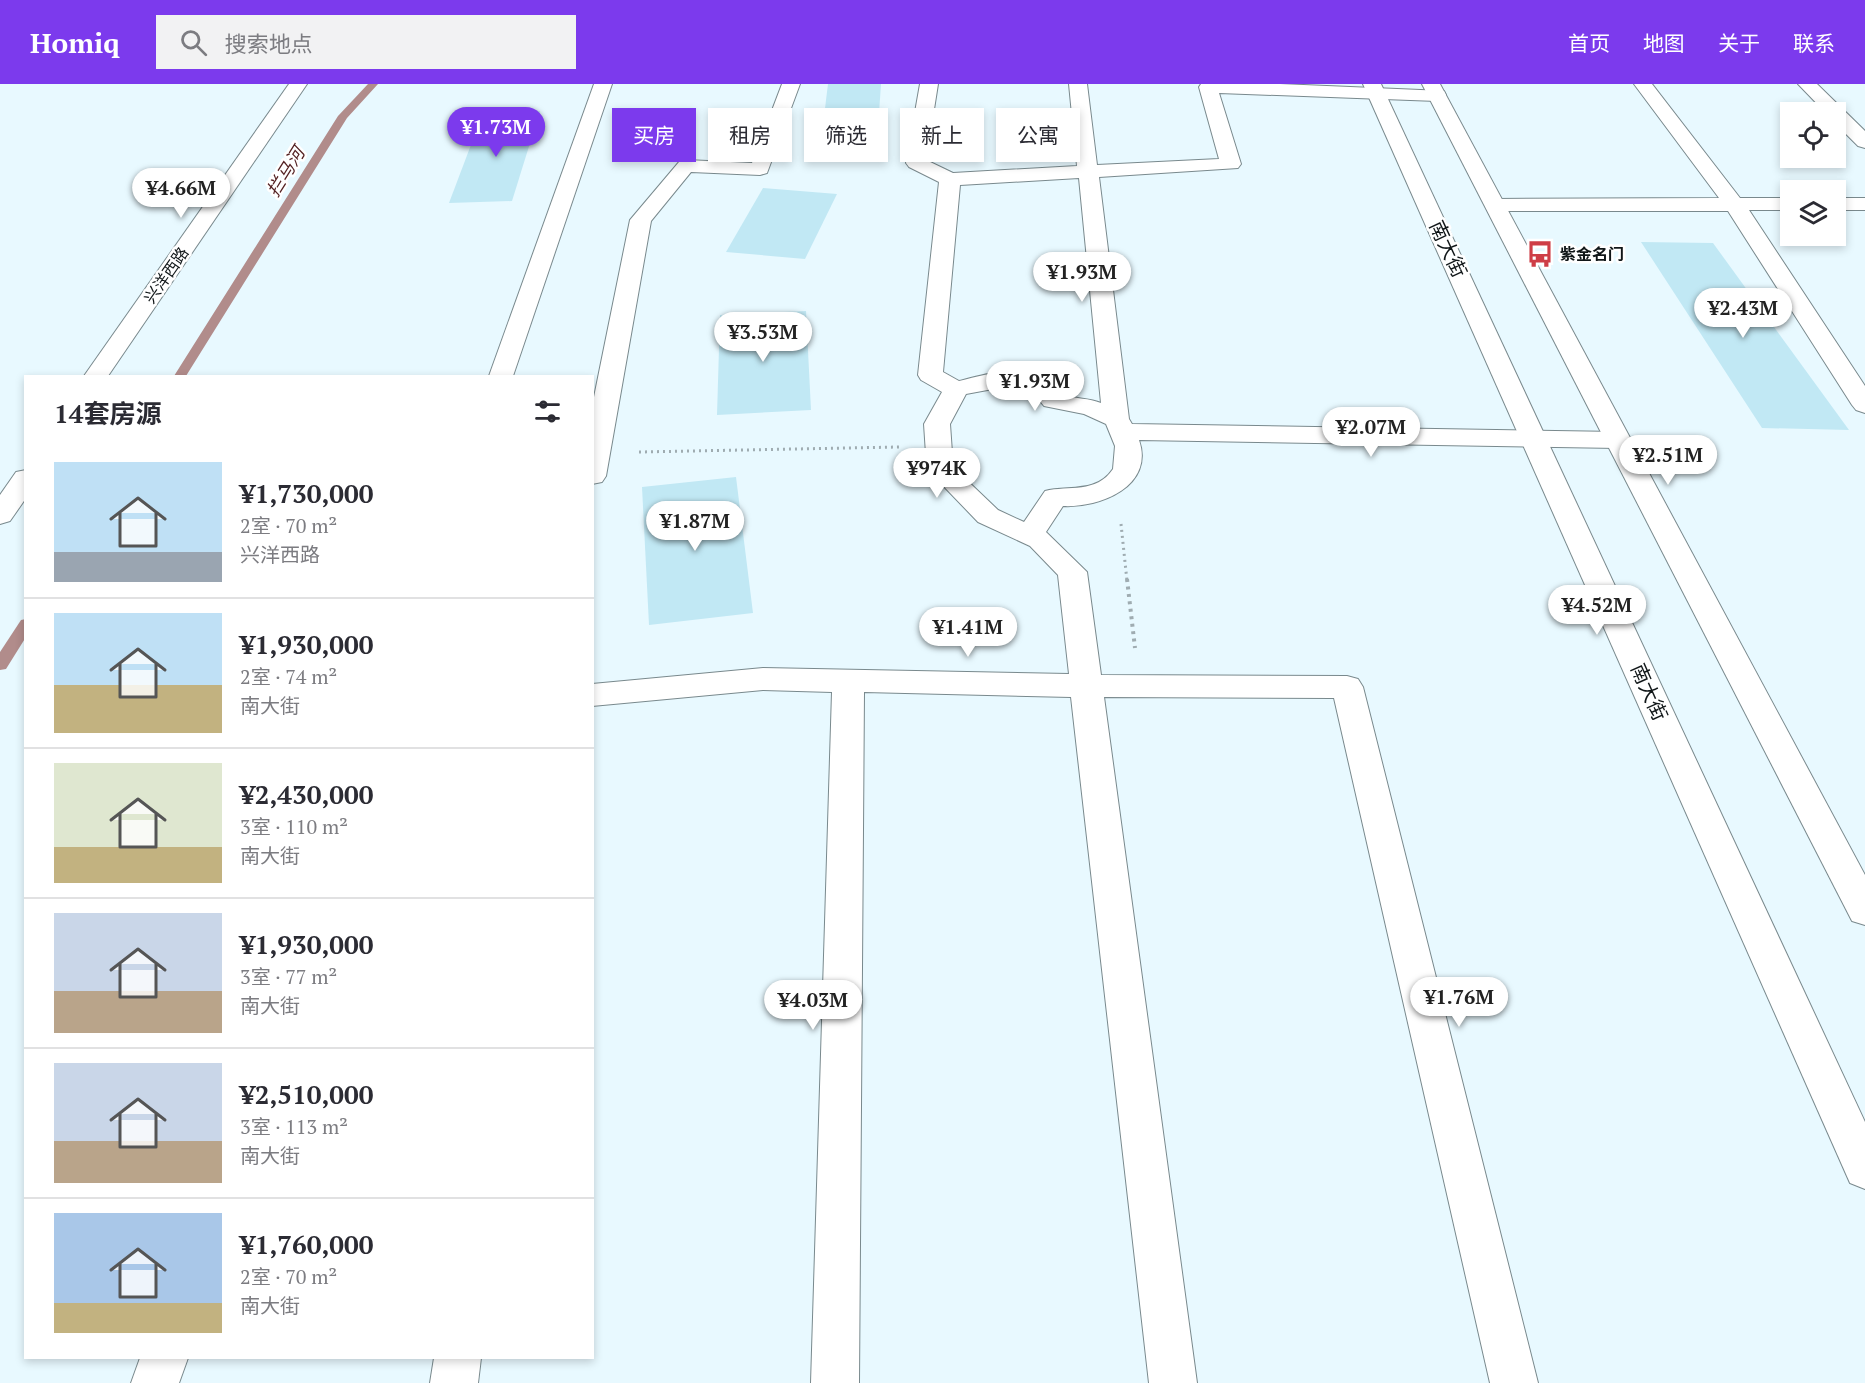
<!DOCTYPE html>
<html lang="zh">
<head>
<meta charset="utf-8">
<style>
  :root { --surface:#fff; --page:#f2f2f3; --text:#2b2b33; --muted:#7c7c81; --line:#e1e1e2; --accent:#7c3aed }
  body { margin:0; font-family:"PT Serif","Noto Sans SC",serif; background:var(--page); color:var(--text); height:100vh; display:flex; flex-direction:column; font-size:22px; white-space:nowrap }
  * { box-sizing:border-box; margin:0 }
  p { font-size:20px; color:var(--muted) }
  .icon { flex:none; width:33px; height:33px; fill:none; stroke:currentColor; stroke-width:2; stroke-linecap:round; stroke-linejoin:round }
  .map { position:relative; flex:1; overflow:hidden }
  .panel { position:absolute; left:24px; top:291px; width:570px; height:984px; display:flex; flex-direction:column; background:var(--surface); border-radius:0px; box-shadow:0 3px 9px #0003 }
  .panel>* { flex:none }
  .guide { position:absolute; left:612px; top:24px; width:570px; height:54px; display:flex; gap:12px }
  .fabs { position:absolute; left:1780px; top:18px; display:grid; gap:12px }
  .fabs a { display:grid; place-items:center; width:66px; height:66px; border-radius:0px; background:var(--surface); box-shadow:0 3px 9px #0003; font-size:30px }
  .price { position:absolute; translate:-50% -51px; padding:0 14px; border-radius:21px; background:#fff; color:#222; font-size:20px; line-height:39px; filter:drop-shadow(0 2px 3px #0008) }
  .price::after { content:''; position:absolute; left:50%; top:36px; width:18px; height:14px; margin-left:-9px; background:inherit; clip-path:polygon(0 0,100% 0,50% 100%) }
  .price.current { background:var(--accent); color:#fff }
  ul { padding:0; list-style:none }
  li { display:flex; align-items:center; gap:18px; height:150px; padding:0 30px }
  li+li { border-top:2px solid var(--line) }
  li span { display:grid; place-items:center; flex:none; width:168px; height:120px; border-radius:0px; color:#555 }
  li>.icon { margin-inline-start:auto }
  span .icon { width:72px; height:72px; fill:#fffc; stroke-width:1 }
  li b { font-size:26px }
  h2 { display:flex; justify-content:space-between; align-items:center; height:72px; padding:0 30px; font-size:26px }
  .chip { padding:0 21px; border-radius:0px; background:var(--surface); box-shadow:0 3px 9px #0003; font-size:21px; line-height:54px }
  .chip.current { background:var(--accent); color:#fff }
  header { display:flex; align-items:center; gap:36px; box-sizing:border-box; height:84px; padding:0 30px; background:var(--accent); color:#fff }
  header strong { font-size:28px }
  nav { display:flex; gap:33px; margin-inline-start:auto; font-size:21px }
  .search { width:420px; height:54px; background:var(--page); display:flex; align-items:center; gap:15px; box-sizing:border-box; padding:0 21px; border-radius:0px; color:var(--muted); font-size:22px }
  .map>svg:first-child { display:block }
</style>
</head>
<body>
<header>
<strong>Homiq</strong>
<div class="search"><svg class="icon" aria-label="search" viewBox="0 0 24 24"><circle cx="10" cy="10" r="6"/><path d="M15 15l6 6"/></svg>搜索地点</div>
<nav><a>首页</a><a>地图</a><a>关于</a><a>联系</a></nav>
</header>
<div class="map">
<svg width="1865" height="1299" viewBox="0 0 1865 1299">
  <rect width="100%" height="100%" fill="#e8f9ff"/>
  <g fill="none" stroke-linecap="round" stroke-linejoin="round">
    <g fill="#b18c8b" fill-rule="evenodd">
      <polygon points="368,0 378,0 347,34 186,292 174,292 338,32"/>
      <polygon points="26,535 26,553 6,585 0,586 0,568 21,536"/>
    </g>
  </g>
  <g fill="#c1e8f4">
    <polygon points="828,0 881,0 876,73 819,73"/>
    <polygon points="540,27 512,117 449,119 483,29"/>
    <polygon points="763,104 837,110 805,175 726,168"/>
    <polygon points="1641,158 1713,159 1849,346 1762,344"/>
    <polygon points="806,227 811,326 717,331 720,231"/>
    <polygon points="736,393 753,529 649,541 642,403"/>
  </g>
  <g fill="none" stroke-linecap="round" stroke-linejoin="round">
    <defs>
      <g id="minor">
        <polygon points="594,0 612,0 513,292 489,292"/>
        <polygon points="782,0 800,0 767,89 760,91 691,88 651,137 606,392 602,398 592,400 592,323 630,136 679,78 686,76 752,79"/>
        <path d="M920,0H938L926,76L953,89L1077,82L1069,0H1087L1097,81L1219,75L1199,3L1201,0H1280L1444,7L1446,11L1444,15L1437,17L1219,9L1241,80L1238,84L1099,93L1129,335L1132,340L1618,348L1627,350L1631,356L1627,362L1618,364L1139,356C1155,402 1100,424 1063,422L1046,448L1087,488L1101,591L1347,592L1358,595L1363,603L1538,1299H1490L1334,614L1104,613L1197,1299H1149L1071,613L864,608L859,1299H811L832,608L763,606L592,622V600L763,584L1069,590L1058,491L1030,462L978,438L927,385L924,340L942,308L921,296L918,291L939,98L909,83L906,79ZM1079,94L1101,319C1089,314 1076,315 1064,311C1056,309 1051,298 1043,294C1016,281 986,290 959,297L943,288L960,101ZM1009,302C1026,303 1034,309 1044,322L1084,330L1106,340L1115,362L1113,385C1096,410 1069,401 1045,407L1024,438L998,426L953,383L950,340L966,310Z"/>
        <polygon points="1634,0 1652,0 1740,114 1791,114 1791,126 1749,126 1865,302 1865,329 1856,326 1852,321 1728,127 1495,127 1488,125 1485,121 1488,117 1495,115 1719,114"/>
        <polygon points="1798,0 1817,0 1865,47 1865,64 1858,62 1836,40 1836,28 1825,28"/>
        <rect x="1836" y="114" width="29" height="12"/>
        <polygon points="140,1274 188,1274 179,1299 131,1299"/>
        <polygon points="434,1274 481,1274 478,1299 430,1299"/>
      </g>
      <g id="tertiary">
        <polygon points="289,0 307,0 108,292 84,292"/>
        <polygon points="26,386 26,414 10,437 0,440 0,411 16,388"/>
      </g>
      <g id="secondary">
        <polygon points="1363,0 1381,0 1865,1038 1865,1105 1850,1099"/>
        <polygon points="1422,0 1440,0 1865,791 1865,841 1852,837"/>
      </g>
    </defs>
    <use href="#minor" stroke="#79898d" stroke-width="2"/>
    <use href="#tertiary" stroke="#79898d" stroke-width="2"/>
    <use href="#secondary" stroke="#79898d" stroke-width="2"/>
    <g stroke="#9facb1" stroke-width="3" stroke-dasharray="2 4" stroke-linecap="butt">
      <polyline points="639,368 899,363"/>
      <polyline points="1121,440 1127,497"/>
    </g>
    <polyline stroke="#9facb1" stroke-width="4" stroke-dasharray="3 4.5" stroke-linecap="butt" points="1127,495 1135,564"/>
    <use href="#minor" fill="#fff" fill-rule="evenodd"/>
    <use href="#tertiary" fill="#fff" fill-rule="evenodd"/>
    <use href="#secondary" fill="#fff" fill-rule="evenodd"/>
  </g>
  <defs>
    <symbol id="bus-bare" viewBox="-9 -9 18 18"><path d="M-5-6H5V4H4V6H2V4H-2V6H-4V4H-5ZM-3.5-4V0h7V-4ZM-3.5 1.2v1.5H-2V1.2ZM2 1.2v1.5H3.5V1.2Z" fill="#ce3e47" stroke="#fff" stroke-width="2.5" paint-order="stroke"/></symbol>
  </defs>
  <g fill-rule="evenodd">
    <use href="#bus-bare" x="1521" y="151" width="38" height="38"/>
  </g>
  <g text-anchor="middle" stroke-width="5" stroke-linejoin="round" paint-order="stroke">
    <g font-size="16" font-weight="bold" fill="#101618" stroke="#fff" text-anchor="start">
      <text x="1560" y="176">紫金名门</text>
    </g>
    <g font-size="16" fill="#101618" stroke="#fff">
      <text transform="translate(166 191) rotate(-55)" y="6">兴洋西路</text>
    </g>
    <g font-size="18" font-style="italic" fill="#542223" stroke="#fff">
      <text transform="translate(286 88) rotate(-58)" y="6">拦马河</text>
    </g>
    <g font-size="20" fill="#101618" stroke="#fff">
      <text transform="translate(1448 165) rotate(65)" y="7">南大街</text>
      <text transform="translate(1649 608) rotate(66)" y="7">南大街</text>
    </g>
  </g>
</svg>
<div class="fabs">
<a><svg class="icon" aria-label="locate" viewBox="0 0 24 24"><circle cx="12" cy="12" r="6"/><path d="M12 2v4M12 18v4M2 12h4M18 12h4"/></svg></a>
<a><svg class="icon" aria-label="layers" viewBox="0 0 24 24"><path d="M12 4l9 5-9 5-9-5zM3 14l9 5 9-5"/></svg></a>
</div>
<b class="price current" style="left:496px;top:74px">¥1.73M</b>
<b class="price" style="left:181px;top:135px">¥4.66M</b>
<b class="price" style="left:1082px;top:219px">¥1.93M</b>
<b class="price" style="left:1743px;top:255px">¥2.43M</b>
<b class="price" style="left:763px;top:279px">¥3.53M</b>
<b class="price" style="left:1035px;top:328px">¥1.93M</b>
<b class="price" style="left:1371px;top:374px">¥2.07M</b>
<b class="price" style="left:1668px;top:402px">¥2.51M</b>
<b class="price" style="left:937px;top:415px">¥974K</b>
<b class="price" style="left:695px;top:468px">¥1.87M</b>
<b class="price" style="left:1597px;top:552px">¥4.52M</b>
<b class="price" style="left:968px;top:574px">¥1.41M</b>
<b class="price" style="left:1459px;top:944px">¥1.76M</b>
<b class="price" style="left:813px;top:947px">¥4.03M</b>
<div class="guide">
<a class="chip current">买房</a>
<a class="chip">租房</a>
<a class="chip">筛选</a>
<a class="chip">新上</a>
<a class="chip">公寓</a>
</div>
<section class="panel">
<h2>14套房源<svg class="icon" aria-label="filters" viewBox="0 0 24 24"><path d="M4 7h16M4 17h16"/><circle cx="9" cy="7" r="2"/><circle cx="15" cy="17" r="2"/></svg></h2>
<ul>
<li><span style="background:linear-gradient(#bfe0f5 75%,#9aa5b1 0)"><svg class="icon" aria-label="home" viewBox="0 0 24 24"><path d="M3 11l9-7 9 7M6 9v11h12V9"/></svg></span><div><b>¥1,730,000</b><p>2室 · 70 m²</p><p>兴洋西路</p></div></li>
<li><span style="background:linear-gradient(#bfe0f5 60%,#c2b280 0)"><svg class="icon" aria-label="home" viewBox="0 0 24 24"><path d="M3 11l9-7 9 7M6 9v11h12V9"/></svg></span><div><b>¥1,930,000</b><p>2室 · 74 m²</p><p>南大街</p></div></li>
<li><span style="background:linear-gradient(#dfe7d0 70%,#c2b280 0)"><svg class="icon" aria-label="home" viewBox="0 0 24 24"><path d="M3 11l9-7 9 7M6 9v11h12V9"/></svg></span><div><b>¥2,430,000</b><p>3室 · 110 m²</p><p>南大街</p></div></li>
<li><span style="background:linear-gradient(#c9d6e8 65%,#b9a48a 0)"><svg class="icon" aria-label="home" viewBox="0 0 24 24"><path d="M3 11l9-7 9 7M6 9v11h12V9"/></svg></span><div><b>¥1,930,000</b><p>3室 · 77 m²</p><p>南大街</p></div></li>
<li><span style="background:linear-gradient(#c9d6e8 65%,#b9a48a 0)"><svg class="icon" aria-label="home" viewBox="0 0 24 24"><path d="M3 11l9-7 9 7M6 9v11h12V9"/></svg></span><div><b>¥2,510,000</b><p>3室 · 113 m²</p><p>南大街</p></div></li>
<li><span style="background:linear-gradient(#a9c7e8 75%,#c2b280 0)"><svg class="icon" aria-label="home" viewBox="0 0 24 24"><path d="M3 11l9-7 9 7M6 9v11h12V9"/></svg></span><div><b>¥1,760,000</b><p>2室 · 70 m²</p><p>南大街</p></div></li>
</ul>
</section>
</div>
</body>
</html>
